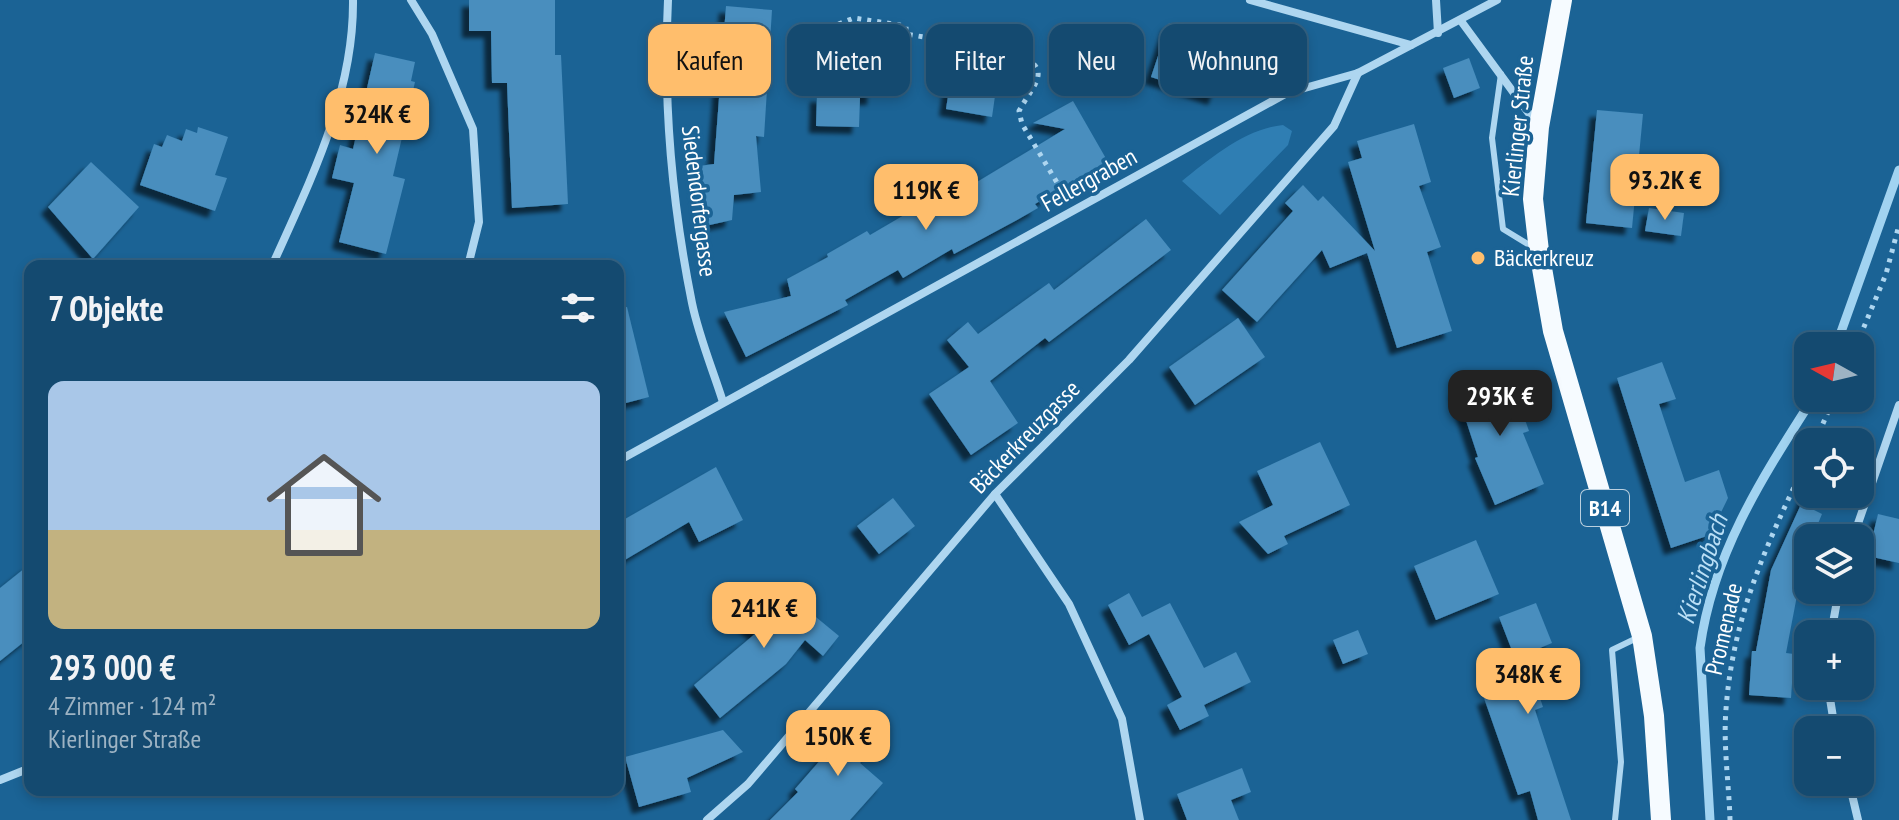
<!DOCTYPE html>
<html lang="de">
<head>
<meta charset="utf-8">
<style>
  :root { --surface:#144a70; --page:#1d5175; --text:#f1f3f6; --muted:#9db3c3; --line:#336283; --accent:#ffbe6c }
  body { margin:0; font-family:"PT Sans Narrow",sans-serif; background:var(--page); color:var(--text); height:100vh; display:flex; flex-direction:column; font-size:30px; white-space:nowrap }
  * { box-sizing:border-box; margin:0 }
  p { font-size:26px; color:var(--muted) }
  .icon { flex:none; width:44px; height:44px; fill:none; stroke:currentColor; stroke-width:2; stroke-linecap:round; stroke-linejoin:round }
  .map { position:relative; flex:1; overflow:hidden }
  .side { position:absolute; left:24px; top:260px; width:600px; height:536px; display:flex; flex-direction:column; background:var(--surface); border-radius:16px; box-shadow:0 4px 12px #0003,0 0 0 2px var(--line) }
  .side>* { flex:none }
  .guide { position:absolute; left:648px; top:24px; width:760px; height:72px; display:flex; gap:16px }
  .needle { width:52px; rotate:278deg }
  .buttons { position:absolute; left:1794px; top:332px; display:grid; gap:16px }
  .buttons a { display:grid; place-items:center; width:80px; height:80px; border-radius:16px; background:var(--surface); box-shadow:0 4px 12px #0003,0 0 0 2px var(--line); font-size:40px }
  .price { position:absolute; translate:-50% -68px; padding:0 18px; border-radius:16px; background:var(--accent); color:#111; font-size:26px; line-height:52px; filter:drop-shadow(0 2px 4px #0008) }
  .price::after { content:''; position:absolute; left:50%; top:48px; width:24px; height:18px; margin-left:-12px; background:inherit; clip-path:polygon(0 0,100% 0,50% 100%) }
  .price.active { background:#222; color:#fff }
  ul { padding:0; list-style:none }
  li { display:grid; align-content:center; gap:16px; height:424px; padding:0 24px }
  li+li { border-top:2px solid var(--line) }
  li span { display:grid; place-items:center; height:248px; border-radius:16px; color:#555 }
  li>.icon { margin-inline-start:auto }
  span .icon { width:144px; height:144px; fill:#fffc; stroke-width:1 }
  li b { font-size:34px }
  h2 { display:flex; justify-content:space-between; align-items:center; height:96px; padding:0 24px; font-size:34px }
  .pill { padding:0 28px; border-radius:16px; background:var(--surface); box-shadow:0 4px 12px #0003,0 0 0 2px var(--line); font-size:28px; line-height:72px }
  .pill.active { background:var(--accent); color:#111 }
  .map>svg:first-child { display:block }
</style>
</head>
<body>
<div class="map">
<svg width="1899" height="820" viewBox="0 0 1899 820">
  <defs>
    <filter id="shadow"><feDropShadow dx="-7" dy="7" stdDeviation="2" flood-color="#0009"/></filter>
  </defs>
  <rect width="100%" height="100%" fill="#1b6395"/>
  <path fill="#2f7eb3" d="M1283,125L1292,131L1288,145L1220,215L1182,181C1211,158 1245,129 1283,125Z"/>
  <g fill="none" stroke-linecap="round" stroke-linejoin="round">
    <g stroke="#a1d3f1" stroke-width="9">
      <polyline points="1836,346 1899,170"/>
      <path d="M1710,820L1700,648C1713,553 1762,478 1813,398"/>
    </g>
  </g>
  <g fill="#488ebe" filter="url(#shadow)">
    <polygon points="469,0 555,0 555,55 561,55 568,204 512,208 507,83 492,83 491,31 469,31"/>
    <polygon points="726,6 772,10 764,137 756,136 761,192 734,195 732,220 705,226 699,166 714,164"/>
    <polygon points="1169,23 1199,32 1195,45 1229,56 1215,98 1151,77"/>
    <polygon points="841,39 887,40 886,70 874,70 874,98 860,98 859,127 816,126 817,95 829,96 829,69 841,69"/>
    <polygon points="968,49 1001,54 992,117 946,109 951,77 962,79"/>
    <polygon points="375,53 415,62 411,81 415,82 393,176 405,179 386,254 339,242 354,183 332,178 340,145 353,149"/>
    <polygon points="1469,58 1480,88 1454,98 1443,68"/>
    <polygon points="1073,101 1108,162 1035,204 1038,208 1017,220 954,254 952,249 903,278 898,270 845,300 848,305 746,357 724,312 791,296 787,279 828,257 827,254 867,231 870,235 923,204 917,193 947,176 957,194 1065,129 1033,123"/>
    <polygon points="1597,110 1643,114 1632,228 1586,223"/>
    <polygon points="1414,124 1431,182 1419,186 1441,247 1427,252 1452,331 1397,348 1367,253 1330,268 1322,250 1257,322 1222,290 1293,211 1285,203 1303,185 1318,201 1323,196 1375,251 1348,162 1362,158 1357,141"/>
    <polygon points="198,127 228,137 215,175 227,178 215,211 140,185 154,144 162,147 167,135 182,141 186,129 197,133"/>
    <polygon points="91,162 139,207 93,259 48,207"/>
    <polygon points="1649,208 1684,213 1681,236 1645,231"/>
    <polygon points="1146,219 1171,250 1049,342 1045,338 990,381 1018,423 971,455 929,394 969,367 947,340 968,322 978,334 1049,283 1054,290"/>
    <polygon points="627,307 649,397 618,405 618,308"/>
    <polygon points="1238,318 1265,357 1195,405 1169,367"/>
    <polygon points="1662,362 1676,399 1659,404 1685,482 1719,470 1728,498 1710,535 1671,548 1617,378"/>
    <polygon points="1508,372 1529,431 1523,433 1544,484 1495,505 1475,458 1478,457 1456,390"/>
    <polygon points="1320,442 1350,505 1284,536 1288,544 1268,554 1239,522 1273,505 1257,471"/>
    <polygon points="716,467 743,520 699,542 689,522 618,564 618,523"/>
    <polygon points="1808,489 1808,494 1818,494 1814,510 1822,514 1812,538 1808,538 1786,653 1794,654 1791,698 1749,695 1752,651 1756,651 1771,570"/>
    <polygon points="893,498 915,526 879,554 857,526"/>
    <polygon points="1878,514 1899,519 1899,563 1868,556"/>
    <polygon points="1476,540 1499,594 1436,620 1414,566"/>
    <polygon points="30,564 30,637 0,661 0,588"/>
    <polygon points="777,585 839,636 823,656 805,640 786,664 720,718 694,685 756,633 744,624"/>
    <polygon points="1129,593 1142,617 1170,603 1204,668 1236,652 1251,682 1204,705 1209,716 1180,730 1167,705 1182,697 1149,634 1129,645 1108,605"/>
    <polygon points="1536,603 1552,643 1540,648 1553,688 1538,692 1543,707 1535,710 1571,820 1538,820 1530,791 1518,795 1484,698 1525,684 1499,617"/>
    <polygon points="1358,630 1368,654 1343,664 1333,640"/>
    <polygon points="864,710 888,729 860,763 883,783 850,820 770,820 798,792 795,789"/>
    <polygon points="723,730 743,752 687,778 691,792 639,807 625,757"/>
    <polygon points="1242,768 1251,792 1231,800 1239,820 1187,820 1177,794"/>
  </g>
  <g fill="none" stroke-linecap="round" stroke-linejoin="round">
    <g stroke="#aed6f0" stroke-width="5" stroke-dasharray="4 6" stroke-linecap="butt">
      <path d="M823,60L836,25L854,18L906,26V34L1013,52C1056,69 1034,83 1019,111L1022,124L1065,196"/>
      <polyline points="1856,346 1886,274 1899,225"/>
      <polyline points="1815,442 1834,398"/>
      <path d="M1730,820C1729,784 1723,745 1726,709C1733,615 1768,541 1808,458"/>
    </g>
    <g stroke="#aed6f0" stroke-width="6">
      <polyline points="1501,74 1492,138 1503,229 1534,248"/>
      <polyline points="1615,820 1621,762 1612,650 1639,637"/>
    </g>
    <g stroke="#aed6f0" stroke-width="8">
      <polyline points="411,0 432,34 473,129 479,222 468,266"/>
      <path d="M668,0C663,101 672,204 692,303C699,337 713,370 723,402"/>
      <polyline points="1250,0 1411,45"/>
      <polyline points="1436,0 1438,33"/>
      <polyline points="1461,21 1536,123"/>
      <path d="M272,266C310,181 354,95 353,0"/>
      <polyline points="618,461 1287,93 1358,73 1497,0"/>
      <polyline points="995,494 1069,604 1122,719 1140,820"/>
      <polyline points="1853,538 1899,405"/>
      <polyline points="1831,634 1839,590"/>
      <polyline points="1828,686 1835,730"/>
      <polyline points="0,780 30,768"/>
      <polyline points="1849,782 1858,820"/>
      <polyline points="707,820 748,784 995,494 1129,360 1334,126 1358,73"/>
    </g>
    <polyline stroke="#f6fbff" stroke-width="20" points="1562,0 1539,127 1533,199 1539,251 1553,331 1642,636 1654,716 1661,820"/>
  </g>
  <circle fill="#ffbe6c" stroke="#1b6395" stroke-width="3" cx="1478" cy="258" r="8"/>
  <g text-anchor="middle" stroke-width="7" stroke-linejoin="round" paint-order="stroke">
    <rect fill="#1b6395" stroke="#bbd0df" stroke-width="2" x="1581" y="490" width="48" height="36" rx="6"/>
    <g font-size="22" font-weight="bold" fill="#fff">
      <text x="1605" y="516">B14</text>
    </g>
    <g font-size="24" fill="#fff" stroke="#1b6395">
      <text transform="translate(1518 126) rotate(-84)" y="8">Kierlinger Straße</text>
      <text transform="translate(1089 180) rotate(-29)" y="8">Fellergraben</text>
      <text transform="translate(699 201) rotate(83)" y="8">Siedendorfergasse</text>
      <text transform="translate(1025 437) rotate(-46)" y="8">Bäckerkreuzgasse</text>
      <text transform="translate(1724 629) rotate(-77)" y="8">Promenade</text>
    </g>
    <g font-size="24" fill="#fff" stroke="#1b6395" text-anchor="start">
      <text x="1494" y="266">Bäckerkreuz</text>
    </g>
    <g font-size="26" font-style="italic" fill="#badff6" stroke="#1b6395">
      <text transform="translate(1702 569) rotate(-72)" y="9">Kierlingbach</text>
    </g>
  </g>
</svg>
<div class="buttons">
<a><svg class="needle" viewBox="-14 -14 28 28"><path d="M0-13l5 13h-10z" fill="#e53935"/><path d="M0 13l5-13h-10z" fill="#9db3c3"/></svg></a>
<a><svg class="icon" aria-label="locate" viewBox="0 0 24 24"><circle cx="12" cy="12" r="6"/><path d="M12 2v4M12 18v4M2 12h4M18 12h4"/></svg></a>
<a><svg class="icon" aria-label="layers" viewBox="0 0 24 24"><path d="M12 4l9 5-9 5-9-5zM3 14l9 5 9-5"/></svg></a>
<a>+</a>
<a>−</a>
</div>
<b class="price" style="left:377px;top:156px">324K €</b>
<b class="price" style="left:1665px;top:222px">93.2K €</b>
<b class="price" style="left:926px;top:232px">119K €</b>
<b class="price active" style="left:1500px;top:438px">293K €</b>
<b class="price" style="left:764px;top:650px">241K €</b>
<b class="price" style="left:1528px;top:716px">348K €</b>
<b class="price" style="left:838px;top:778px">150K €</b>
<div class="guide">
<a class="pill active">Kaufen</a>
<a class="pill">Mieten</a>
<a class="pill">Filter</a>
<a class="pill">Neu</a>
<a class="pill">Wohnung</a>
</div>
<section class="side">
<h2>7 Objekte<svg class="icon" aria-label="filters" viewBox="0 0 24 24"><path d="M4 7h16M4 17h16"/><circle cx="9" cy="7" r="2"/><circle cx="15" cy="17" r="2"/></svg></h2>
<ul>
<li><span style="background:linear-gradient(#a9c7e8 60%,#c2b280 0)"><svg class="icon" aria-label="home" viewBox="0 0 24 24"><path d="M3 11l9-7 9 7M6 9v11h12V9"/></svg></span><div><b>293 000 €</b><p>4 Zimmer · 124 m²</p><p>Kierlinger Straße</p></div></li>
</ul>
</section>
</div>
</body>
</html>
